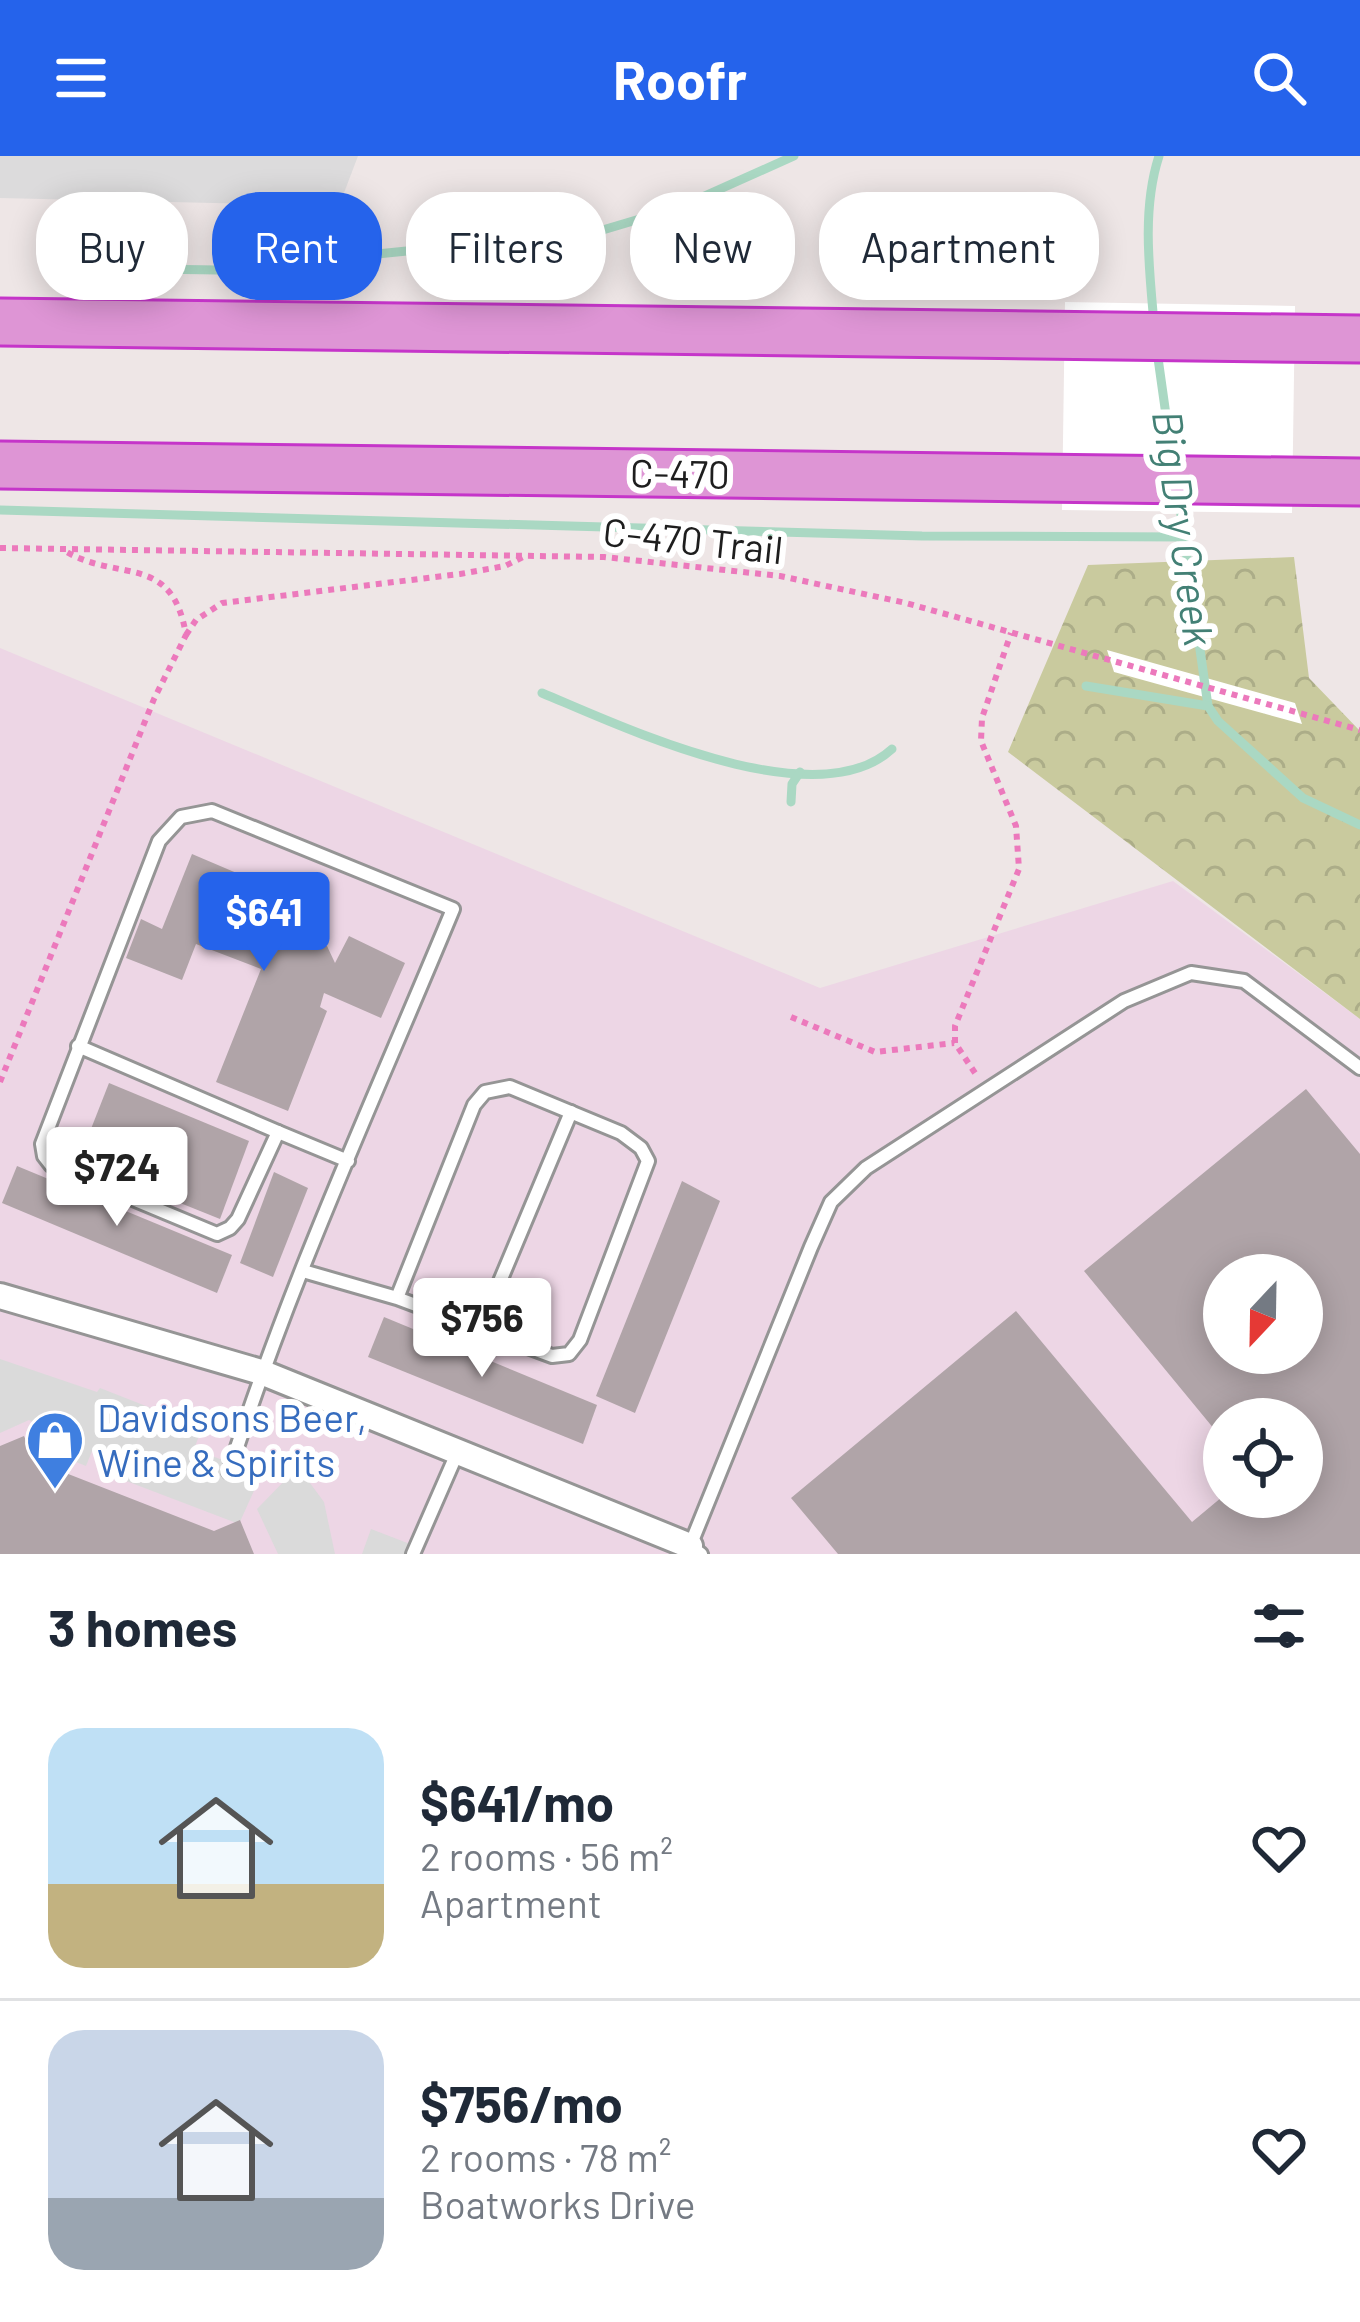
<!DOCTYPE html>
<html lang="en">
<head>
<meta charset="utf-8">
<style>
  :root { --surface:#fff; --page:#f6f6f7; --text:#1f2937; --muted:#747a83; --line:#e0e1e3; --accent:#2563eb }
  body { margin:0; font-family:Barlow,sans-serif; background:var(--page); color:var(--text); height:100vh; display:flex; flex-direction:column; font-size:45px; white-space:nowrap }
  * { box-sizing:border-box; margin:0 }
  p { font-size:39px; color:var(--muted) }
  .icon { flex:none; width:66px; height:66px; fill:none; stroke:currentColor; stroke-width:2; stroke-linecap:round; stroke-linejoin:round }
  .map { position:relative; height:1398px; overflow:hidden }
  .panel { display:flex; flex-direction:column; background:var(--surface); flex:1 }
  .panel>* { flex:none }
  .banner { position:absolute; left:36px; top:36px; width:1290px; height:108px; display:flex; gap:24px }
  .needle { width:78px; rotate:202deg }
  .tools { position:absolute; left:1203px; top:1098px; display:grid; gap:24px }
  .tools a { display:grid; place-items:center; width:120px; height:120px; border-radius:50%; background:var(--surface); box-shadow:0 6px 30px #0003; font-size:60px }
  .price { position:absolute; translate:-50% -102px; padding:0 27px; border-radius:12px; background:#fff; color:#222; font-size:39px; line-height:78px; filter:drop-shadow(0 3px 6px #0008) }
  .price::after { content:''; position:absolute; left:50%; top:72px; width:36px; height:27px; margin-left:-18px; background:inherit; clip-path:polygon(0 0,100% 0,50% 100%) }
  .price.active { background:var(--accent); color:#fff }
  ul { padding:0; list-style:none }
  li { display:flex; align-items:center; gap:36px; height:300px; padding:0 48px }
  li+li { border-top:3px solid var(--line) }
  li span { display:grid; place-items:center; flex:none; width:336px; height:240px; border-radius:36px; color:#555 }
  li>.icon { margin-inline-start:auto }
  span .icon { width:144px; height:144px; fill:#fffc; stroke-width:1 }
  li b { font-size:51px }
  h2 { display:flex; justify-content:space-between; align-items:center; height:144px; padding:0 48px; font-size:51px }
  .pill { padding:0 42px; border-radius:48px; background:var(--surface); box-shadow:0 6px 30px #0003; font-size:42px; line-height:108px }
  .pill.active { background:var(--accent); color:#fff }
  header { display:flex; justify-content:space-between; align-items:center; height:156px; padding:0 48px; background:var(--accent); color:#fff; font-size:54px; font-weight:700 }
  .map>svg:first-child { display:block }
</style>
</head>
<body>
<header><svg class="icon" aria-label="menu" viewBox="0 0 24 24"><path d="M4 6h16M4 12h16M4 18h16"/></svg>Roofr<svg class="icon" aria-label="search" viewBox="0 0 24 24"><circle cx="10" cy="10" r="6"/><path d="M15 15l6 6"/></svg></header>
<div class="map">
<svg width="1360" height="1398" viewBox="0 0 1360 1398">
  <defs>
    <pattern id="forest-crowns" width="20" height="18" patternUnits="userSpaceOnUse" patternTransform="scale(3)"><rect width="20" height="18" fill="#c9ca9e"/><path d="M2 6a3 3 0 1 1 6 0M12 15a3 3 0 1 1 6 0" fill="none" stroke="#acad88"/></pattern>
  </defs>
  <rect width="100%" height="100%" fill="#eee6e6"/>
  <polygon fill="#dcdbdc" points="0,0 358,0 339,50 0,42"/>
  <path fill="#edd6e5" fill-rule="evenodd" d="M0,492L820,832L1173,725L1360,863V1398H0ZM1224,1119H1302V1197H1224ZM1224,1263H1302V1341H1224Z"/>
  <polygon fill="url(#forest-crowns)" points="1294,401 1309,522 1360,575 1360,863 1008,596 1088,409"/>
  <g fill="#dadada">
    <polygon points="0,1203 97,1236 100,1232 202,1272 194,1293 261,1319 239,1368 100,1315 108,1295 94,1290 86,1310 31,1288 37,1269 29,1264 0,1277"/>
    <polygon points="293,1316 307,1323 324,1346 335,1398 278,1398 257,1353"/>
    <polygon points="371,1373 423,1393 421,1398 362,1398"/>
  </g>
  <g fill="#fff">
    <polygon points="1065,146 1295,150 1292,357 1062,354"/>
    <polygon points="1107,494 1295,547 1302,568 1114,516"/>
  </g>
  <g fill="none" stroke-linecap="round" stroke-linejoin="round">
    <g stroke="#aad8c3" stroke-width="9">
      <polyline points="523,86 524,115"/>
      <polyline points="53,124 82,112 218,114 596,76 680,51 794,0"/>
      <path d="M1154,167C1149,112 1142,52 1159,0"/>
      <polyline points="1157,195 1173,309"/>
      <polyline points="1178,338 1208,550 1218,565 1303,642 1360,669"/>
      <polyline points="0,354 922,380 1185,381"/>
      <polyline points="1086,530 1208,550"/>
      <path d="M542,537C621,570 816,663 892,593"/>
      <polyline points="791,646 792,628 800,616"/>
    </g>
  </g>
  <g fill="#b0a4a8" fill-rule="evenodd">
    <polygon points="192,698 291,740 278,783 293,792 310,784 327,790 335,807 349,780 405,807 381,862 324,837 320,851 327,855 288,955 216,926 261,813 196,788 182,824 126,802 141,763 162,773"/>
    <polygon points="109,927 249,985 220,1063 78,1006"/>
    <path d="M1306,933L1360,998V1398H838L791,1342L1016,1155L1192,1366L1222,1341H1302V1263H1224V1285L1084,1115ZM1224,1119H1302V1197H1224Z"/>
    <polygon points="17,1010 232,1099 217,1137 2,1047"/>
    <polygon points="274,1016 308,1032 273,1121 240,1107"/>
    <polygon points="682,1025 720,1045 635,1257 596,1240"/>
    <polygon points="384,1161 597,1249 583,1288 368,1201"/>
    <polygon points="24,1280 35,1305 214,1375 240,1364 254,1398 0,1398 0,1290"/>
  </g>
  <g fill="none" stroke-linecap="round" stroke-linejoin="round">
    <defs>
      <g id="service">
        <polyline points="78,890 278,976"/>
        <polyline points="303,1115 397,1142 552,1200 569,1198 580,1184 648,1005 641,992 621,977 510,931 485,936 474,949 397,1142"/>
        <polyline points="480,1173 571,956"/>
        <path d="M229,1316C290,1124 376,939 453,753L212,655L181,661L159,685L42,988L44,1000L51,1009L217,1078L230,1072L238,1063L278,976L348,1005"/>
        <polyline points="413,1398 458,1295"/>
        <polyline points="701,1398 690,1390 811,1091 831,1046 866,1012 1124,845 1191,817 1244,825 1360,912"/>
      </g>
      <polyline id="minor" points="0,1140 261,1216 690,1390"/>
      <g id="motorway">
        <polyline points="0,166 1360,183"/>
        <polyline points="0,309 1360,326"/>
      </g>
    </defs>
    <use href="#service" stroke="#959595" stroke-width="18"/>
    <use href="#minor" stroke="#959595" stroke-width="30"/>
    <use href="#motorway" stroke="#c535c9" stroke-width="51"/>
    <g stroke="#ec79bc" stroke-width="6" stroke-dasharray="6 6" stroke-linecap="butt">
      <polyline points="0,392 604,401 780,420 906,447 1360,574"/>
      <polyline points="186,479 196,464 222,447 460,418 505,410 525,400"/>
      <polyline points="791,861 875,896 954,887"/>
      <polyline points="975,917 955,887 955,870 1019,713 1016,670 981,585 982,562 1011,477"/>
      <path d="M0,926L154,543L186,479C172,396 119,427 65,395"/>
    </g>
    <use href="#service" stroke="#fff" stroke-width="12"/>
    <use href="#minor" stroke="#fff" stroke-width="24"/>
    <use href="#motorway" stroke="#de95d5" stroke-width="45"/>
  </g>
  <defs>
    <symbol id="shop-pin" viewBox="-11 -11 22 30"><path d="M0 17L-7.5 6A9.5 9.5 0 1 1 7.5 6Z" fill="#3f7fe0" stroke="#fff"/><path d="M-5-2.5h2.3a2.7 3.5 0 0 1 5.4 0H5L5.5 6h-11ZM-1.5-2.5h3a1.5 2.3 0 0 0-3 0Z" fill="#fff"/></symbol>
  </defs>
  <g fill-rule="evenodd">
    <use href="#shop-pin" x="22" y="1251" width="66" height="90"/>
  </g>
  <g text-anchor="middle" stroke-width="12" stroke-linejoin="round" paint-order="stroke">
    <g font-size="39" fill="#1e1e1e" stroke="#fff">
      <text transform="translate(680 318) rotate(1)" y="14">C-470</text>
      <text transform="translate(693 385) rotate(6)" y="14">C-470 Trail</text>
    </g>
    <g font-size="39" fill="#366cbe" stroke="#fff" text-anchor="start">
      <text x="97" y="1276">Davidsons Beer,<tspan x="97" dy="45">Wine &amp; Spirits</tspan></text>
    </g>
    <g font-size="42" font-style="italic" fill="#438075" stroke="#fff">
      <text transform="translate(1183 372) rotate(82)" y="15">Big Dry Creek</text>
    </g>
  </g>
</svg>
<div class="tools">
<a><svg class="needle" viewBox="-14 -14 28 28"><path d="M0-13l5 13h-10z" fill="#e53935"/><path d="M0 13l5-13h-10z" fill="#747a83"/></svg></a>
<a><svg class="icon" aria-label="locate" viewBox="0 0 24 24"><circle cx="12" cy="12" r="6"/><path d="M12 2v4M12 18v4M2 12h4M18 12h4"/></svg></a>
</div>
<b class="price active" style="left:264px;top:818px">$641</b>
<b class="price" style="left:117px;top:1073px">$724</b>
<b class="price" style="left:482px;top:1224px">$756</b>
<div class="banner">
<a class="pill">Buy</a>
<a class="pill active">Rent</a>
<a class="pill">Filters</a>
<a class="pill">New</a>
<a class="pill">Apartment</a>
</div>
</div>
<section class="panel">
<h2>3 homes<svg class="icon" aria-label="filters" viewBox="0 0 24 24"><path d="M4 7h16M4 17h16"/><circle cx="9" cy="7" r="2"/><circle cx="15" cy="17" r="2"/></svg></h2>
<ul>
<li><span style="background:linear-gradient(#bfe0f5 65%,#c2b280 0)"><svg class="icon" aria-label="home" viewBox="0 0 24 24"><path d="M3 11l9-7 9 7M6 9v11h12V9"/></svg></span><div><b>$641/mo</b><p>2 rooms · 56 m²</p><p>Apartment</p></div><svg class="icon" aria-label="heart" viewBox="0 0 24 24"><path d="M12 20l-8-8c-3-5 5-10 8-4 3-6 11-1 8 4z"/></svg></li>
<li><span style="background:linear-gradient(#c9d6e8 70%,#9aa5b1 0)"><svg class="icon" aria-label="home" viewBox="0 0 24 24"><path d="M3 11l9-7 9 7M6 9v11h12V9"/></svg></span><div><b>$756/mo</b><p>2 rooms · 78 m²</p><p>Boatworks Drive</p></div><svg class="icon" aria-label="heart" viewBox="0 0 24 24"><path d="M12 20l-8-8c-3-5 5-10 8-4 3-6 11-1 8 4z"/></svg></li>
</ul>
</section>
</body>
</html>
